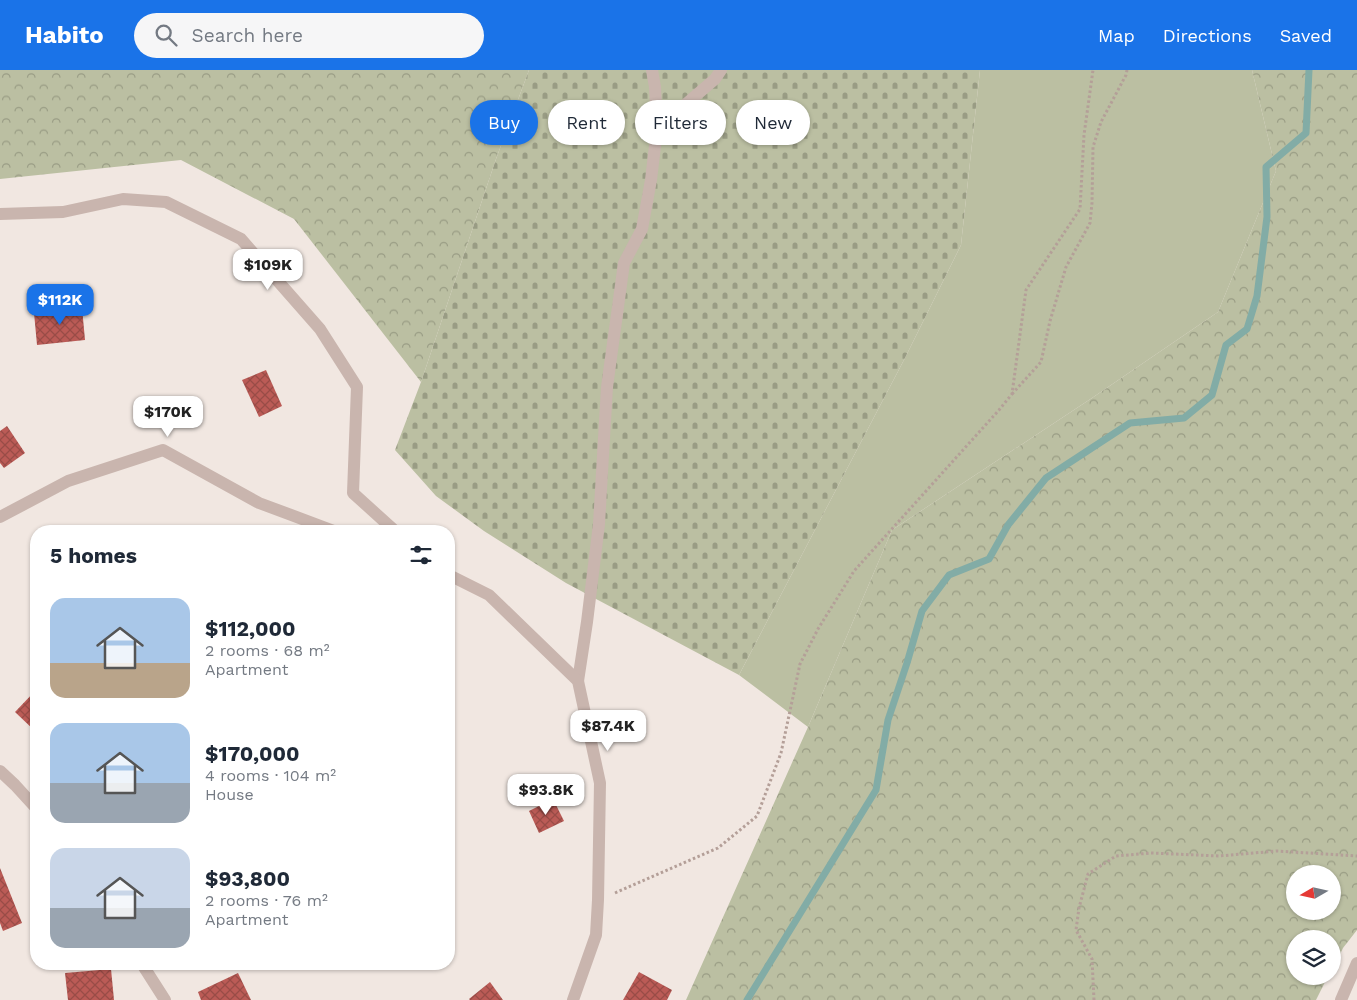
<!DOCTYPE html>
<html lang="en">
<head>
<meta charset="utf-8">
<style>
  :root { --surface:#fff; --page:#f6f6f7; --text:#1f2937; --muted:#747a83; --accent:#1a73e8 }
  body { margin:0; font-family:"Work Sans",sans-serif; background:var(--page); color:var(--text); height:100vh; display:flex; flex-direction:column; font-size:19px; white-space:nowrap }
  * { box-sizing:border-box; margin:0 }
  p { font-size:16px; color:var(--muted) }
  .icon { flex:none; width:28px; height:28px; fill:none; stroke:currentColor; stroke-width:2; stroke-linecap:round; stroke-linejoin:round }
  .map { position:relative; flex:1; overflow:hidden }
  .details { position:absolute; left:30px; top:455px; width:425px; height:445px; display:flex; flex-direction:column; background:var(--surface); border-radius:20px; box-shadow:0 1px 4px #0004 }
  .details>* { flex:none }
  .guide { position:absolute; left:470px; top:30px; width:475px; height:45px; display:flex; gap:10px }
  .needle { width:32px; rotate:261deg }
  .tools { position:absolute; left:1286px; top:795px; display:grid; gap:10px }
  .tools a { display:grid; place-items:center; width:55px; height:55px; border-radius:50%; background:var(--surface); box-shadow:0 1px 4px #0004; font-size:25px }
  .price { position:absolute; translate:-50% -42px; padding:0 11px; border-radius:10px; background:#fff; color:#222; font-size:16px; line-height:32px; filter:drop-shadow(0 1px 2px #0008) }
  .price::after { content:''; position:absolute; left:50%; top:30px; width:15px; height:11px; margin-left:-8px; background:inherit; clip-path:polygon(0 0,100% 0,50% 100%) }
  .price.on { background:var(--accent); color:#fff }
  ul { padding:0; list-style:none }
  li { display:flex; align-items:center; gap:15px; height:125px; padding:0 20px }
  li span { display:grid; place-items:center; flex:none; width:140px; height:100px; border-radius:15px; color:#555 }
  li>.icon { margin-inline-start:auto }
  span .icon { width:60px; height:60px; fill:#fffc; stroke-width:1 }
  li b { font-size:21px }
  h2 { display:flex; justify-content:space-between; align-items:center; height:60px; padding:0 20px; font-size:21px }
  .pill { padding:0 18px; border-radius:22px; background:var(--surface); box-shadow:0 1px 4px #0004; font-size:18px; line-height:45px }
  .pill.on { background:var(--accent); color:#fff }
  header { display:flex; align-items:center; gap:30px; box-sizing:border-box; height:70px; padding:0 25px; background:var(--accent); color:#fff }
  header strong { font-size:24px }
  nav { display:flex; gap:28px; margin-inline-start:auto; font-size:18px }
  .search { width:350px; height:45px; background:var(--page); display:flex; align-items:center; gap:12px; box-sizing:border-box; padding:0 18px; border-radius:28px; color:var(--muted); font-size:19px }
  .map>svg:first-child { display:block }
</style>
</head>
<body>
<header>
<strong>Habito</strong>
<div class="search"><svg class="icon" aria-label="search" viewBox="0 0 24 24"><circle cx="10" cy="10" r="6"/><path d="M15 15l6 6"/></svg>Search here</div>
<nav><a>Map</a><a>Directions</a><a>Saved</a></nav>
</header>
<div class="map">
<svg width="1357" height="930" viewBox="0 0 1357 930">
  <defs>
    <pattern id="forest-crowns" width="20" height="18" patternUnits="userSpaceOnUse" patternTransform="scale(1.25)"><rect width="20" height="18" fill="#bbbfa2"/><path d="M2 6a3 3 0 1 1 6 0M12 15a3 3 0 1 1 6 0" fill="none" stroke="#999c84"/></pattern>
    <pattern id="cemetery-stones" width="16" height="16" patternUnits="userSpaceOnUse" patternTransform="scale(1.25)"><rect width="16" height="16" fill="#bbbfa2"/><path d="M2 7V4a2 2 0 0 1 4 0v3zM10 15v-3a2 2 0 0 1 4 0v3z" fill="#999c84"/></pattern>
    <pattern id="building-cross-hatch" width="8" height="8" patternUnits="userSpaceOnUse" patternTransform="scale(1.25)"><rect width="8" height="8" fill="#bb5b56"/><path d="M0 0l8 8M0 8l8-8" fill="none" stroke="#994c47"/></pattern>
  </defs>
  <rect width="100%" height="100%" fill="#f1e7e1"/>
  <polygon fill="#bbbfa2" points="980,0 1252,0 1276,101 1218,242 1092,328 892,460 808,657 739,605 905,288 961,175"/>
  <g fill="url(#forest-crowns)" fill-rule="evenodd">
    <polygon points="0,0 529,0 496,89 421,312 294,149 181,90 0,109"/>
    <path d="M1252,0H1357V860L1343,878L1333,899L1332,869H1295V906H1328L1316,930H686L808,657L892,460L1092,328L1218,242L1276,101ZM1295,804H1332V841H1295Z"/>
  </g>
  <polygon fill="url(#cemetery-stones)" points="529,0 980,0 961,175 905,288 739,605 566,513 484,461 436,426 395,380 421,312 496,89"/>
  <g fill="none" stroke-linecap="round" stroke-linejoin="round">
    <polyline stroke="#82aca6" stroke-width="7" points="747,930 876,720 888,650 907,593 922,541 949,505 989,489 1008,455 1046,408 1130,353 1184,348 1212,325 1226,275 1247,259 1257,226 1267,147 1266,97 1306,63 1309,0"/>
  </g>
  <g fill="url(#building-cross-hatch)">
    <polygon points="82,238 85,270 37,275 34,243"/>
    <polygon points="266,300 282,336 259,347 242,310"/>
    <polygon points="7,356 25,383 4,398 0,393 0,361"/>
    <polygon points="36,620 36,662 15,642"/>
    <polygon points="553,729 564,751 539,763 529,741"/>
    <polygon points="0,798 22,853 3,861 0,853"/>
    <polygon points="111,899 114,930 68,930 65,903"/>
    <polygon points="639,902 672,920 667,930 623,930"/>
    <polygon points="238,903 251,930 201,930 198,922"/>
    <polygon points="490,912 503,930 470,930 469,929"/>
  </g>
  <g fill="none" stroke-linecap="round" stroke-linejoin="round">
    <g stroke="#b49f98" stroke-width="3" stroke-dasharray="2.5 2.5" stroke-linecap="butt">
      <polyline points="1012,324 1041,292 1050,251 1066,197 1090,153 1092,133 1093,77 1101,52 1126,5 1127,0"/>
      <polyline points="615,823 718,778 757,746 781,683 800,594 818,559 854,501 999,340 1012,324 1026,220 1080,139 1084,65 1093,0"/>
      <polyline points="1094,930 1092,889 1076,860 1079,838 1088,804 1116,786 1151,783 1219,786 1277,781 1357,786"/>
    </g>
    <g stroke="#c9b5ae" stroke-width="12">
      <polyline points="657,59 715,9 721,0"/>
      <polyline points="578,611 587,552 599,454 607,317 624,193 642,159 651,110 657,59 655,17 652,0"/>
    </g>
    <g stroke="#c9b5ae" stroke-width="12">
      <polyline points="0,144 63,142 123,129 166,132 241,169 320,259 357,317 353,423 395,461"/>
      <polyline points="0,447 68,411 163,380 259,433 334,461"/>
      <polyline points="449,505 489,525 578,611 600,713 598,830 596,865 573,930"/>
      <polyline points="0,701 15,715 36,738"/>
      <polyline points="142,894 165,930"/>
      <polyline points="1341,930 1357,893"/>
    </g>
  </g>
</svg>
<div class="tools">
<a><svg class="needle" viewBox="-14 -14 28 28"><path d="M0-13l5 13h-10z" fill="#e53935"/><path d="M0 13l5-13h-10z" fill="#747a83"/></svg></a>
<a><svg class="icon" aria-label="layers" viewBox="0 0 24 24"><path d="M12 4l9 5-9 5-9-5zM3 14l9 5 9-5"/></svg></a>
</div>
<b class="price" style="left:268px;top:221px">$109K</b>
<b class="price on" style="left:60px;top:256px">$112K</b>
<b class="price" style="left:168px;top:368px">$170K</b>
<b class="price" style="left:608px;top:682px">$87.4K</b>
<b class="price" style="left:546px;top:746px">$93.8K</b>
<div class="guide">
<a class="pill on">Buy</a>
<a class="pill">Rent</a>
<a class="pill">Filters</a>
<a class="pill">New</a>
</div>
<section class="details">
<h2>5 homes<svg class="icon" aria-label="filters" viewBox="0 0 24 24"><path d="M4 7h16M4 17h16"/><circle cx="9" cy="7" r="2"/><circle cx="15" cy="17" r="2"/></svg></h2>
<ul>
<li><span style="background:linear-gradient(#a9c7e8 65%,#b9a48a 0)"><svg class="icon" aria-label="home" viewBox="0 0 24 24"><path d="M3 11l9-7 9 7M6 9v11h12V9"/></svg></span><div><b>$112,000</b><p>2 rooms · 68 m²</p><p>Apartment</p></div></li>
<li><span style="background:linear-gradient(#a9c7e8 60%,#9aa5b1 0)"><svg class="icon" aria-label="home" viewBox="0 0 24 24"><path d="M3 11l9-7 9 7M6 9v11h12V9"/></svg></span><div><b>$170,000</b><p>4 rooms · 104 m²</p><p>House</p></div></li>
<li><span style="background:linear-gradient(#c9d6e8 60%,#9aa5b1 0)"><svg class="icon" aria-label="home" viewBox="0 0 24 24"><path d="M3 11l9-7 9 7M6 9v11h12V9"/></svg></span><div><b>$93,800</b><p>2 rooms · 76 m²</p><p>Apartment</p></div></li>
</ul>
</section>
</div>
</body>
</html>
